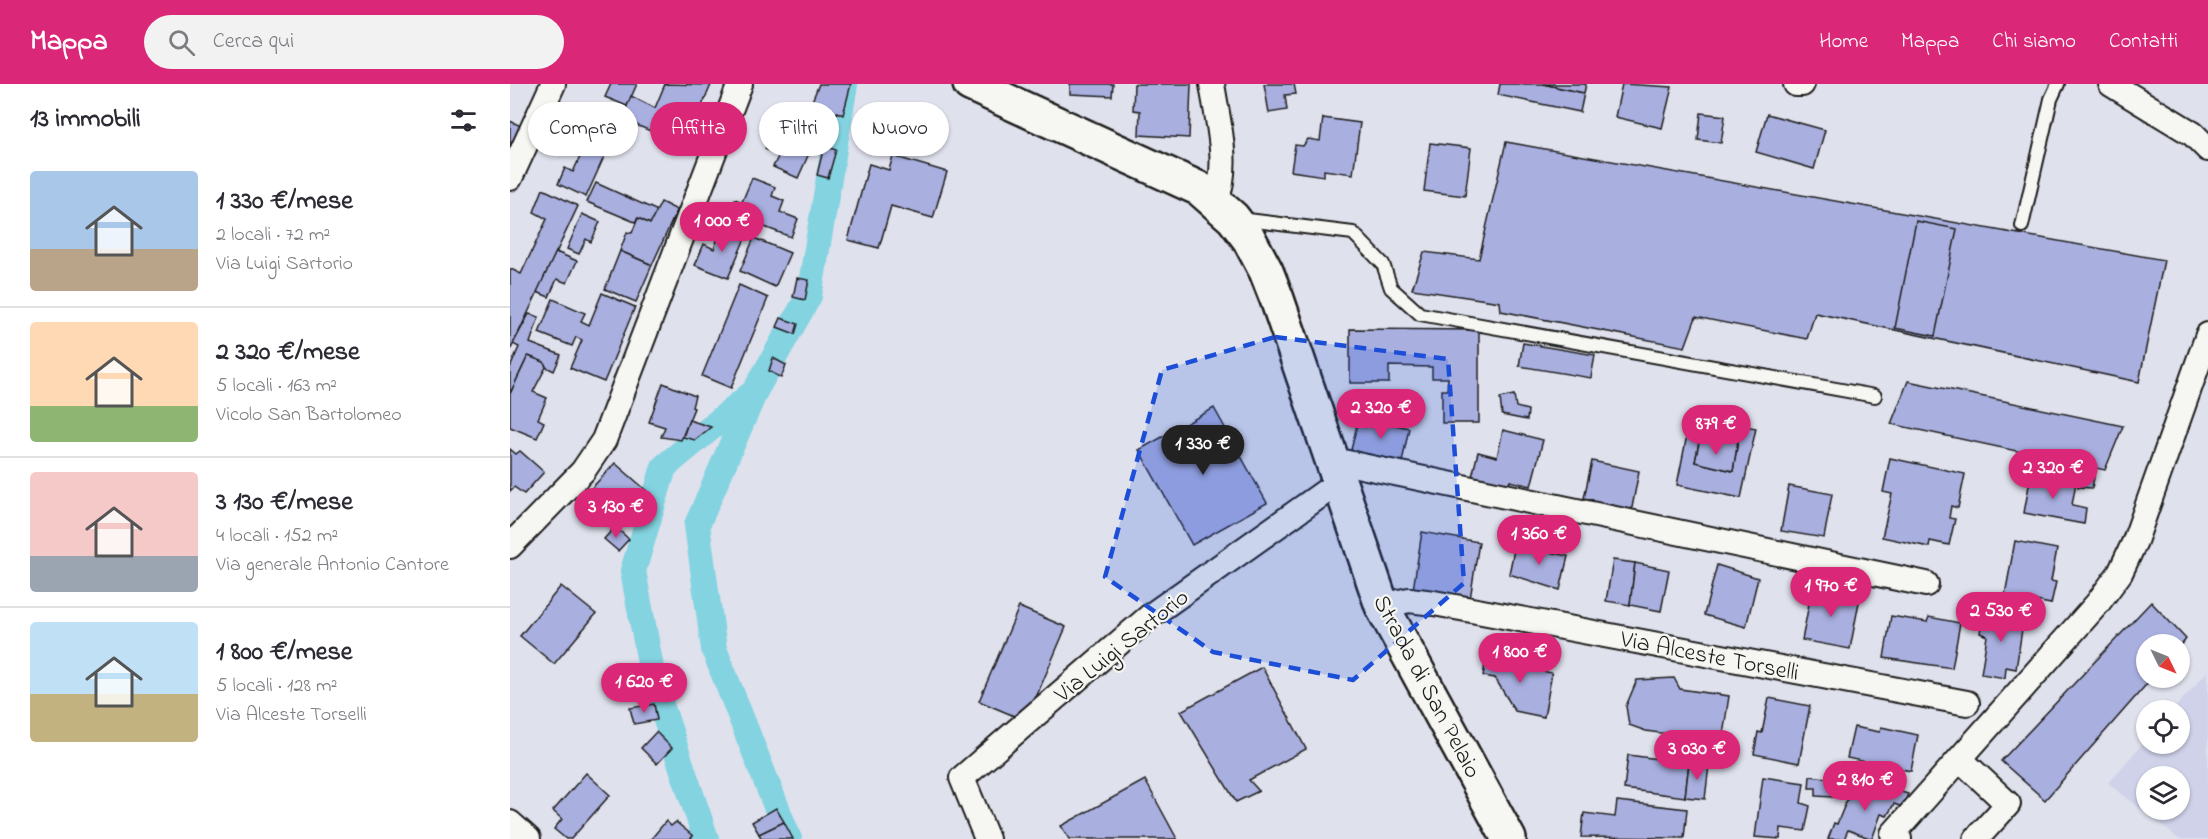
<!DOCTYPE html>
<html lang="it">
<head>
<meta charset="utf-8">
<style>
  :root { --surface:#fff; --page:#f2f2f3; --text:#2b2b33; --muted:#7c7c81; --line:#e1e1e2; --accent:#db2777 }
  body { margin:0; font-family:"Indie Flower",sans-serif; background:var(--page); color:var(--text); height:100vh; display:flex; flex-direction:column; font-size:22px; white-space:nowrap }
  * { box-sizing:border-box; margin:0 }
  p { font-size:20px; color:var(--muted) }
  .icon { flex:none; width:33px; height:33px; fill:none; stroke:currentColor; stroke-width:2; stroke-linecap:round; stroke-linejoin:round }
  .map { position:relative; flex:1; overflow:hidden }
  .side { display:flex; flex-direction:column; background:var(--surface); width:510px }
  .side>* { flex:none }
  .guide { position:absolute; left:18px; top:18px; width:570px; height:54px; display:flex; gap:12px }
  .needle { width:39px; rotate:133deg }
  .tools { position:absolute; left:1626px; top:550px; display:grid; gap:12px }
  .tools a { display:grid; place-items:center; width:54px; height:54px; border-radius:50%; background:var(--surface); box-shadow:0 2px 4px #0004; font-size:30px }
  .price { position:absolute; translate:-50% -51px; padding:0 14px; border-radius:21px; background:var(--accent); color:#fff; font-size:20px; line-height:39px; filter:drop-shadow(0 2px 3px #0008) }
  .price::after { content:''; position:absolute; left:50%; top:36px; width:18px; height:14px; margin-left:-9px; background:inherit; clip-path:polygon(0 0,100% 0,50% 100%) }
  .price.active { background:#222; color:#fff }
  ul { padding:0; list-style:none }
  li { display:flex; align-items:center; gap:18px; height:150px; padding:0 30px }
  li+li { border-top:2px solid var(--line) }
  li span { display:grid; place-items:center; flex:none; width:168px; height:120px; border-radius:6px; color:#555 }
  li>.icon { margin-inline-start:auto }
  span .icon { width:72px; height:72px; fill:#fffc; stroke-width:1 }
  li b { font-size:26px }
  h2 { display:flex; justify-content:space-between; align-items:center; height:72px; padding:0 30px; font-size:26px }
  .pill { padding:0 21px; border-radius:27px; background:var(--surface); box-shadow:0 2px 4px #0004; font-size:21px; line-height:54px }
  .pill.active { background:var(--accent); color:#fff }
  header { display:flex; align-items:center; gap:36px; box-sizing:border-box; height:84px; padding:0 30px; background:var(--accent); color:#fff }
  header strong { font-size:28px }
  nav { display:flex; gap:33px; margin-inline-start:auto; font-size:21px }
  .search { width:420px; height:54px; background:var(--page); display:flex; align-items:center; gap:15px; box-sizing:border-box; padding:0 21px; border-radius:33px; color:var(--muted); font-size:22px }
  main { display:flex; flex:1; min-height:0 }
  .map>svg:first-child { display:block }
</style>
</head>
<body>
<header>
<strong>Mappa</strong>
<div class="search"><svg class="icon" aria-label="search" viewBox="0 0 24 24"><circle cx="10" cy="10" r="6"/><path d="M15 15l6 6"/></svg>Cerca qui</div>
<nav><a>Home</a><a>Mappa</a><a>Chi siamo</a><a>Contatti</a></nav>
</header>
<main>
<section class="side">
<h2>13 immobili<svg class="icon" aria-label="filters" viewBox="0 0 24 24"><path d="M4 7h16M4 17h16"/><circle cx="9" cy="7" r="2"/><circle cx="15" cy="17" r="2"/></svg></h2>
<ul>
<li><span style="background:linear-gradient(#a9c7e8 65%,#b9a48a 0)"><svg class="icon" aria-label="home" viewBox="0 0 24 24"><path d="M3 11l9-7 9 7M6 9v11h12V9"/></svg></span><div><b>1 330 €/mese</b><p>2 locali · 72 m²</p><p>Via Luigi Sartorio</p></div></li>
<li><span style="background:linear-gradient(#ffd9b3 70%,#8fb573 0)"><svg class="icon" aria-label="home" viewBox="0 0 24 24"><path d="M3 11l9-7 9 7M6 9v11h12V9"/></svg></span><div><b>2 320 €/mese</b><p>5 locali · 163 m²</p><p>Vicolo San Bartolomeo</p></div></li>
<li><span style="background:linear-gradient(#f6c9c9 70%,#9aa5b1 0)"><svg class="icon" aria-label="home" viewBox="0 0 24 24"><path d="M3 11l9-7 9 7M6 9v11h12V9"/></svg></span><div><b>3 130 €/mese</b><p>4 locali · 152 m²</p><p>Via generale Antonio Cantore</p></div></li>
<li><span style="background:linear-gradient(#bfe0f5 60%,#c2b280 0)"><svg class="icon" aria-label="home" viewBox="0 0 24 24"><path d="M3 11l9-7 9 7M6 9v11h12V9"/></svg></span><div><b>1 800 €/mese</b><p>5 locali · 128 m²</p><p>Via Alceste Torselli</p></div></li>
</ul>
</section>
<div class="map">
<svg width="1698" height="755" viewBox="0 0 1698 755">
  <rect width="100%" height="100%" fill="#dfe1ed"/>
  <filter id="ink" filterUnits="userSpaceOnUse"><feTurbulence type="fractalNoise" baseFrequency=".0167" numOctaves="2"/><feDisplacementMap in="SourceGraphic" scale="12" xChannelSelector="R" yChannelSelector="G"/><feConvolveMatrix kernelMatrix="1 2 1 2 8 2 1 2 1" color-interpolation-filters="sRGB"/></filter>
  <g filter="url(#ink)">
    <path fill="#cfd2e9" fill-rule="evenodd" d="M1698,587V755H1669L1598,699L1636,656V660H1670V627H1662ZM1636,693H1670V726H1636Z"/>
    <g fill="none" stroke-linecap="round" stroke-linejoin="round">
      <g stroke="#83d3e0" stroke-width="26">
        <polyline points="243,312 187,441 204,565 279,755"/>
        <polyline points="196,755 144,600 123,487 154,383 245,307 299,212 335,0"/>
      </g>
    </g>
    <g fill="#a9b0e0" stroke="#1c1c1c" stroke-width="1.5" fill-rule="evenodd">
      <polygon points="101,0 127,0 117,22 95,13"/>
      <polygon points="155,0 201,1 191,24 196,26 177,67 153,56 155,53 112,35 121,12 145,24"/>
      <polygon points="309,0 341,0 333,31 327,28 316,53 284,40 291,23 298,27"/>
      <polygon points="560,0 603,0 602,12 560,10"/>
      <polygon points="624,0 681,0 679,54 629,51 630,27 623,26"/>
      <polygon points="754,0 784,0 786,10 775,11 777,26 759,29"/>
      <polygon points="990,0 1033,0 1074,9 1070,28 988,11"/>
      <polygon points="1033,0 1076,0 1074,9"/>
      <polygon points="1112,0 1162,3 1152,44 1105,33"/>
      <polygon points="77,20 111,35 76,113 48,100 55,84 63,88 82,47 68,41"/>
      <polygon points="1191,29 1215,32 1211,59 1188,56"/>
      <polygon points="1257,30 1315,46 1304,85 1246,68"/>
      <polygon points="813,34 850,39 843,90 814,86 814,92 781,87 785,61 793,62 798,55 810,57"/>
      <polygon points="0,37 11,42 0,65"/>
      <polygon points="262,48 301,65 288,94 263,83 269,71 255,65"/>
      <polygon points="996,58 1654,176 1629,298 1305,229 1297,255 1186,233 1175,263 991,227 990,218 902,205 914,168 969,175"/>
      <polygon points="920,59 961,64 955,112 914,107"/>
      <polygon points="314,62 326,66 318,94 307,91"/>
      <polygon points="383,72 437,88 423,134 381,122 369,164 338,156 359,80 379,86"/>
      <polygon points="242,94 265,103 262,112 274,117 270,128 288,135 281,153 220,130 225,115 232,118"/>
      <polygon points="86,99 148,127 140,140 128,134 125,138 77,118"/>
      <polygon points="33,105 68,122 0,267 0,188 1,185 11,190 37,135 24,128"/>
      <polygon points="151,118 167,126 142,181 110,167 117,148 122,149 128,134 140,140"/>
      <polygon points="72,130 90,138 81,158 76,155 69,170 57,165"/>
      <polygon points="1406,137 1447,145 1425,252 1385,244"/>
      <polygon points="212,143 236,152 218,194 185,181 194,160 204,165"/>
      <polygon points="244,154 280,169 265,203 230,187"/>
      <polygon points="110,167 142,181 126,218 95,205"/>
      <polygon points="46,168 67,177 57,199 47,195 39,213 27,208"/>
      <polygon points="287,194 299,196 295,216 283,213"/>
      <polygon points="229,201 258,214 221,304 192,292"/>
      <polygon points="92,209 125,223 94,298 60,284 72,256 66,253 62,262 29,249 43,215 75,229 71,237 79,241"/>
      <polygon points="19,230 29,233 20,259 51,271 44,287 36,283 34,278 18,272 0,310 0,284 9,263 3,260"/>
      <polygon points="271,234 288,240 285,250 267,243"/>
      <polygon points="840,245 969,246 969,339 932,339 932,306 937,306 938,294 922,294 922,283 879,282 879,299 840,299"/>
      <polygon points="1013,259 1085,271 1081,294 1009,282"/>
      <polygon points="18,272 34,278 36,283 23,308 37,314 28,335 34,338 27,354 0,343 0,310"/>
      <polygon points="263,274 276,281 271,294 259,287"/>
      <polygon points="1398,297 1613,342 1595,386 1381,340"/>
      <polygon points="153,299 185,312 182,323 184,324 171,356 151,353 155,343 139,338"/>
      <polygon points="1004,311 1006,323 1018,326 1017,336 992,331 990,314"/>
      <polygon points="704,324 757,419 682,461 629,366"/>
      <path d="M1181,331L1246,344L1231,414L1167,401ZM1191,349L1228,356L1223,387L1185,378Z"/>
      <polygon points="857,335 899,344 892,378 841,366 847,341 855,343"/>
      <polygon points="179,336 201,343 185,356 173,353"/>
      <polygon points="993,346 1033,356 1021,402 1000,397 999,401 962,393 968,368 987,373"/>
      <polygon points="1191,349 1228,356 1223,387 1185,378"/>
      <polygon points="0,365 6,370 10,367 34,388 14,410 4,403 0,407"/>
      <polygon points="1380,374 1455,390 1448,424 1441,422 1439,434 1445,435 1439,461 1420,457 1419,463 1372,453 1382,410 1373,408"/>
      <polygon points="1082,377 1129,387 1121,429 1080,427 1083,416 1074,414"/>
      <polygon points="105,379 136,406 111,435 79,407"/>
      <polygon points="1521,390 1566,398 1562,421 1576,424 1574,440 1514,429"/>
      <polygon points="1569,393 1584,393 1582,404 1568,403"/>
      <polygon points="1279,402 1322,410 1314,454 1271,447"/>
      <polygon points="105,443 119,455 108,467 94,455"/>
      <polygon points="912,448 969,458 960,515 903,506"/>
      <polygon points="1505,457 1547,465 1541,497 1546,498 1541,520 1495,511"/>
      <polygon points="1005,461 1058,472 1050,506 999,490"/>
      <polygon points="1103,476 1125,479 1120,521 1096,517"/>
      <polygon points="1125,479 1159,486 1151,527 1120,521"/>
      <polygon points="1207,481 1248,494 1236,543 1194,531"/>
      <polygon points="51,502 86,530 44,580 10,552"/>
      <polygon points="1302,504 1350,513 1340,565 1292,556"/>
      <polygon points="1641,518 1676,555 1670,563 1636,561 1636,594 1642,594 1535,716 1491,677"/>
      <polygon points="509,523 556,543 516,637 469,617"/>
      <polygon points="1490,528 1514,532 1506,585 1496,583 1495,594 1471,590 1477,552 1470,549 1473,530 1489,531"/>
      <polygon points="1381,532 1417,538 1419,533 1450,539 1442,584 1374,574"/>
      <polygon points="977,569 1016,577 1015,584 1042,589 1034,633 1005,627 985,594 973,592"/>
      <polygon points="752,583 796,665 739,696 749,707 726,718 671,627"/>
      <polygon points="1164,594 1170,605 1219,612 1212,658 1136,647 1119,641 1116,622 1127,596"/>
      <polygon points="1259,614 1300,622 1289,679 1244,670 1248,648 1252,649"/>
      <polygon points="144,620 147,636 124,640 120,624"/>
      <polygon points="1344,643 1370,648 1371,643 1408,651 1401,687 1337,674"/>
      <polygon points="146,648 162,664 147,680 131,664"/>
      <polygon points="1118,671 1179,679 1175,713 1114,705"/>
      <polygon points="1179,679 1199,681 1195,715 1175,713"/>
      <polygon points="76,689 100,711 61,755 56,755 44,745 52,735 43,727"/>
      <polygon points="1300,692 1324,695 1323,713 1306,712 1306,704 1299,704"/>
      <polygon points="1253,693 1294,699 1291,719 1300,722 1295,747 1271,744 1270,755 1245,753"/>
      <polygon points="635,696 667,755 559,755 551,742"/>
      <polygon points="1343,701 1373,711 1378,704 1398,710 1392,723 1384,720 1377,732 1371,730 1362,755 1338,746 1334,755 1318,755 1324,739 1327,740"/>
      <polygon points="1107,717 1177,725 1174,754 1071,753 1074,729 1105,733"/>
      <polygon points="266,724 274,738 249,750 242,738"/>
      <polygon points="156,737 161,742 166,738 183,752 180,755 141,755"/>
      <polygon points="274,738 283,755 252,755 249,750"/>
    </g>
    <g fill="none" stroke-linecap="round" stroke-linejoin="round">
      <defs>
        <g id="lane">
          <polyline points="730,135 843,149 873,180 881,204 910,230 1365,312"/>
          <polyline points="1512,142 1541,15 1548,0"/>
        </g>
        <g id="street">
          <path d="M702,0C708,39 720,80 706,117"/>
          <polyline points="1286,0 1292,0"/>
          <polyline points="1601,0 1683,50 1698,65"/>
          <polyline points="0,94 43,0"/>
          <polyline points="823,376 1416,500"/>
          <polyline points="0,462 73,387 94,356 230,0"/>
          <polyline points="872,522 899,516 924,519 1457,619"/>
          <polyline points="1450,675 1498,720 1466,755"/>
          <polyline points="0,739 18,755"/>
          <polyline points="477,755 452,694 639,533 829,398"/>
          <polyline points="1389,755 1383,750 1587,520 1610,489 1625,457 1698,251"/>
        </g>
        <polyline id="secondary" points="460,0 690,105 723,134 739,155 756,187 767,215 872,522 999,755"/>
      </defs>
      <use href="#lane" stroke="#1c1c1c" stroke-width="16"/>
      <use href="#street" stroke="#1c1c1c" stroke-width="28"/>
      <use href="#secondary" stroke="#1c1c1c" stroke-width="38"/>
      <use href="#lane" stroke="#f6f6f2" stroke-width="12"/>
      <use href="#street" stroke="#f6f6f2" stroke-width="24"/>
      <use href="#secondary" stroke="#f6f6f2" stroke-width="33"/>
    </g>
  </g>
  <path fill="#1d4ed8" fill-opacity="0.2" stroke="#1d4ed8" stroke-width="4.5" stroke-dasharray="12 8" stroke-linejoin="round" d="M765,253L938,275L954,499L843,596L703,568L595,493L652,286Z"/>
  <g text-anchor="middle" stroke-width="4.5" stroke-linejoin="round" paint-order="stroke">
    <g font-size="24" fill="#1c1c1c" stroke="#f6f6f2">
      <text transform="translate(611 561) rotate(-39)" y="8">Via Luigi Sartorio</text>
      <text transform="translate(1200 571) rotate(11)" y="8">Via Alceste Torselli</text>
      <text transform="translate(918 602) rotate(62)" y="8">Strada di San Pelaio</text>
    </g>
  </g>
</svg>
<div class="tools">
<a><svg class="needle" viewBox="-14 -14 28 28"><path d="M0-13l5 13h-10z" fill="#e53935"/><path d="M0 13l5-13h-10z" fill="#7c7c81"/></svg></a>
<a><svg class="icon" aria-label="locate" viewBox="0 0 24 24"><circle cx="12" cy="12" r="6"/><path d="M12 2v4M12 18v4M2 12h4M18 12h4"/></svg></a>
<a><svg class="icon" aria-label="layers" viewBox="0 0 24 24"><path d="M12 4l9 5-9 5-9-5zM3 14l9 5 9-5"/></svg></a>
</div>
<b class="price" style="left:212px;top:169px">1 000 €</b>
<b class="price" style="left:871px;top:356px">2 320 €</b>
<b class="price" style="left:1206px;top:372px">879 €</b>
<b class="price active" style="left:693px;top:392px">1 330 €</b>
<b class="price" style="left:1543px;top:416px">2 320 €</b>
<b class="price" style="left:106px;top:455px">3 130 €</b>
<b class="price" style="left:1029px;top:482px">1 360 €</b>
<b class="price" style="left:1321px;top:534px">1 970 €</b>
<b class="price" style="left:1491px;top:559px">2 530 €</b>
<b class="price" style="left:1010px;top:600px">1 800 €</b>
<b class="price" style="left:134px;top:630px">1 620 €</b>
<b class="price" style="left:1187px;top:697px">3 030 €</b>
<b class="price" style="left:1355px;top:728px">2 810 €</b>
<div class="guide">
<a class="pill">Compra</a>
<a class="pill active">Affitta</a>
<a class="pill">Filtri</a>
<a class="pill">Nuovo</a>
</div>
</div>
</main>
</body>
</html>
